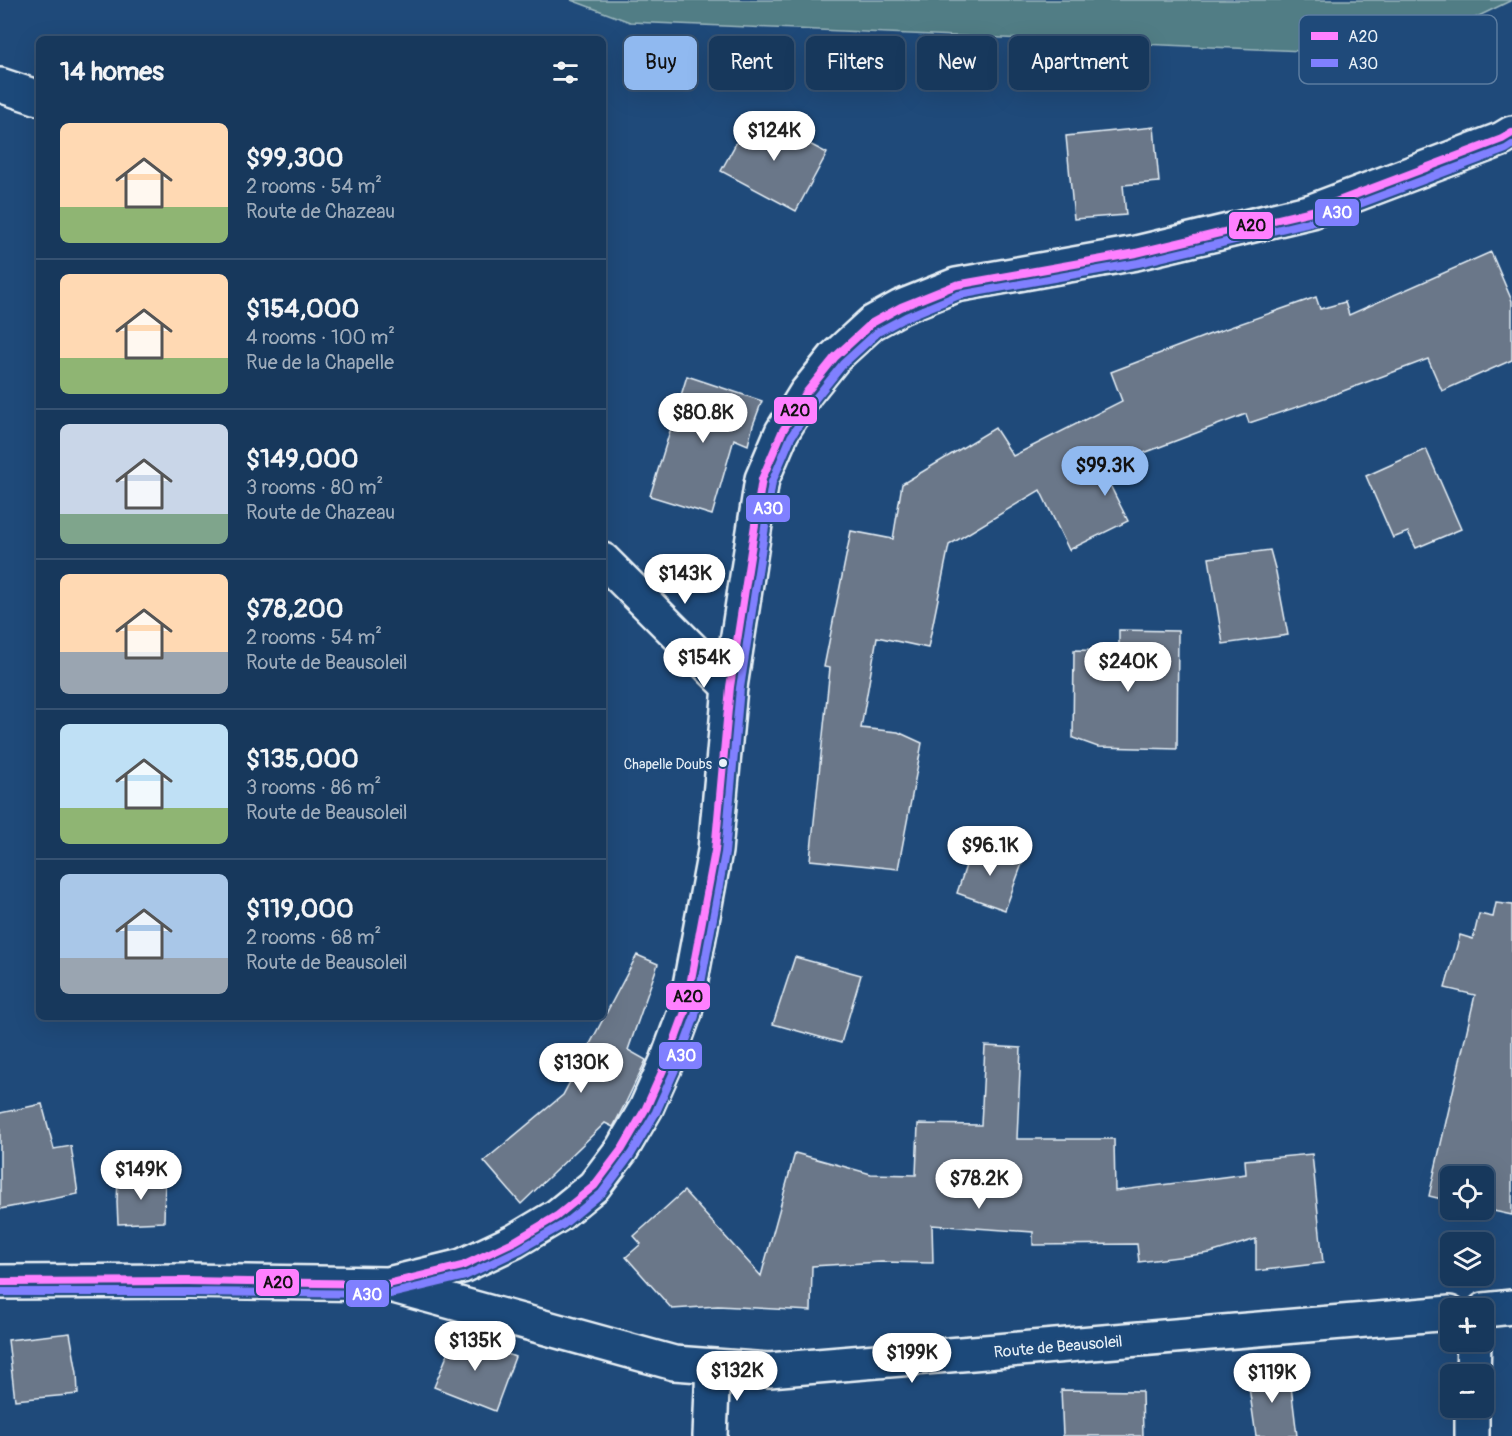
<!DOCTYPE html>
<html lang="en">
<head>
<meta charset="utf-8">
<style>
  :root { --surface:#17385c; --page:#244365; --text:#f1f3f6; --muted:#9eacbb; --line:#365272; --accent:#90b9f0 }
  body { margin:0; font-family:Pangolin,sans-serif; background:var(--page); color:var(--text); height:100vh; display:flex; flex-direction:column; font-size:22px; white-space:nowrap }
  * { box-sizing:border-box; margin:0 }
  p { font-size:20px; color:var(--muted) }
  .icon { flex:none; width:33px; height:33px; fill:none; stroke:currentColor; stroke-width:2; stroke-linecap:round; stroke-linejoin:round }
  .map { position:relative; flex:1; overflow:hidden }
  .details { position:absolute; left:36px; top:36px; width:570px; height:984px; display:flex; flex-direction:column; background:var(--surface); border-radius:9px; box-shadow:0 6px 24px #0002,0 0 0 2px var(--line) }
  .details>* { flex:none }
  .hud { position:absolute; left:624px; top:36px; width:570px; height:54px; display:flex; gap:12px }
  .tools { position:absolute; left:1440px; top:1166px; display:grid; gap:12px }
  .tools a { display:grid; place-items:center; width:54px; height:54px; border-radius:9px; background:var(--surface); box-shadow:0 6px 24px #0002,0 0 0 2px var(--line); font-size:30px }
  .price { position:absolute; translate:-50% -51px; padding:0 14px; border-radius:21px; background:#fff; color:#222; font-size:20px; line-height:39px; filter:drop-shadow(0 2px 3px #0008) }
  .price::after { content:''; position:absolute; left:50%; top:36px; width:18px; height:14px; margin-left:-9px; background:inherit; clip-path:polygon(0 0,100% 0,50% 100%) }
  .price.active { background:var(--accent); color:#111 }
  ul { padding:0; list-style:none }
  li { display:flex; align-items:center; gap:18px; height:150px; padding:0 24px }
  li+li { border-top:2px solid var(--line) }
  li span { display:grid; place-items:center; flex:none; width:168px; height:120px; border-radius:9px; color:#555 }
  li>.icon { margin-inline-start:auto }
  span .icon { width:72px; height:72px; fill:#fffc; stroke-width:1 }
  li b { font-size:26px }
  h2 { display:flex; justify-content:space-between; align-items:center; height:72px; padding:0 24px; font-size:26px }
  .tag { padding:0 21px; border-radius:9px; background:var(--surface); box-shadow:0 6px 24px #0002,0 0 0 2px var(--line); font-size:21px; line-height:54px }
  .tag.active { background:var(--accent); color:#111 }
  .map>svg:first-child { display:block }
</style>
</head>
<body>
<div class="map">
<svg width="1512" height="1436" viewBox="0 0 1512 1436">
  <rect width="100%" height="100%" fill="#1f4a7a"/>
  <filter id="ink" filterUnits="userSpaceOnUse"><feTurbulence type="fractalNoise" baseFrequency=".0167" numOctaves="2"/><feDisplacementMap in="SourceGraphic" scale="12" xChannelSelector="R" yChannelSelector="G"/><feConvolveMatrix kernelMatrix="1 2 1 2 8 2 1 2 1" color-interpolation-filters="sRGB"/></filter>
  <g filter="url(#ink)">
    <polygon fill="#517d85" stroke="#9cb7be" stroke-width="1.5" points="571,0 1512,0 1398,55 630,22"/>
    <g fill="#6a7789" stroke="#e8f1f8" stroke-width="1.5">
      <polygon points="752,114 827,153 796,211 721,171"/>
      <polygon points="1154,127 1159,182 1123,185 1126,215 1074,219 1066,136"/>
      <polygon points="1491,252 1512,301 1512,360 1442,391 1428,359 1330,396 1249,423 1246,414 1102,469 1128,521 1069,550 1040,490 949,545 928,648 877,637 861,728 898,732 922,743 898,869 810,860 830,668 824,667 851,531 893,539 902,484 995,428 1013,456 1122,401 1111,372 1208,335 1316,297 1320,309 1345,302 1349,315"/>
      <polygon points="687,376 762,401 753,425 748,445 734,439 712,515 650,496"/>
      <polygon points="1426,449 1461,529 1416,548 1408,532 1393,538 1366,476"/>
      <polygon points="1270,550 1276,572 1288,635 1223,644 1209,558"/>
      <polygon points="1119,630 1178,631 1177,749 1098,747 1073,738 1074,650 1119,651"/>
      <polygon points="973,844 1023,861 1005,910 957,893"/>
      <polygon points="1496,903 1512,905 1512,1215 1484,1209 1484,1176 1450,1176 1450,1201 1429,1196 1475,995 1445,988 1460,935 1473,939 1479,914 1493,917"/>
      <polygon points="637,955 658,964 628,1050 646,1060 626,1102 613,1127 605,1123 521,1204 484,1161 563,1095"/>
      <polygon points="795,957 861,975 841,1043 773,1024"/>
      <polygon points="985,1046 1021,1048 1017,1139 1114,1139 1115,1191 1246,1174 1245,1160 1312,1154 1323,1263 1256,1271 1256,1239 1210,1253 1139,1262 1137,1244 1033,1245 1033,1232 932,1225 933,1263 881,1262 812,1266 811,1311 718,1306 672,1309 626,1257 641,1244 634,1236 684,1191 761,1276 795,1153 871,1174 916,1175 918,1124 981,1125"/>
      <polygon points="42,1104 54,1149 71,1146 78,1194 0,1209 0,1113"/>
      <polygon points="118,1179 165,1179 164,1222 118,1224 117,1202"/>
      <polygon points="70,1333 77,1373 78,1394 15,1400 8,1340"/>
      <polygon points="456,1334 515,1357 495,1411 434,1387"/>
      <polygon points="1289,1370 1297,1436 1256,1436 1247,1373"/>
      <polygon points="1061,1390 1142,1391 1143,1436 1063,1436"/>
    </g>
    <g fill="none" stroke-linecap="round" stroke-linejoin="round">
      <defs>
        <g id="street">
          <polyline points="0,85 39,98"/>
          <polyline points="603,560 730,687"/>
          <polyline points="1473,1374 1474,1341"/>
          <polyline points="710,1436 713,1366"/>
          <polyline points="1472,1436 1472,1407"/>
        </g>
        <g id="secondary">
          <polyline points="0,1282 187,1281 388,1284 462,1266 515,1241 557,1216 594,1186 622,1149 646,1108 667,1061 685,1012 715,851 730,687 762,479 782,432 806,393 835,357 872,323 901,307 956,285 1136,253 1312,211 1502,139 1512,133"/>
          <polyline points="390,1285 674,1363 769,1370 1450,1313"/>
          <polyline points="1484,1310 1512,1307"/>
        </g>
      </defs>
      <use href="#street" stroke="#e8f1f8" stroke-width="38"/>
      <use href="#secondary" stroke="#e8f1f8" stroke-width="38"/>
      <use href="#street" stroke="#1f4a7a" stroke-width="33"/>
      <use href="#secondary" stroke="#1f4a7a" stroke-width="33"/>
      <defs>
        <polyline id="bus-1" points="0,1282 187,1281 388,1284 462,1266 515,1241 557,1216 594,1186 622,1149 646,1108 667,1061 685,1012 715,851 730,687 762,479 782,432 806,393 835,357 872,323 901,307 956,285 1136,253 1312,211 1502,139 1512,133"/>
        <polyline id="bus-2" points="0,1292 187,1292 390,1294 465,1276 519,1250 564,1224 602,1193 631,1154 656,1112 677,1065 695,1016 725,853 740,688 772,482 791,437 815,399 843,364 878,332 906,317 959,295 1138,263 1314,221 1506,149 1512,145"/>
      </defs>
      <use href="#bus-1" stroke="#1f4a7a" stroke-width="12"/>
      <use href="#bus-2" stroke="#1f4a7a" stroke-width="12"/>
      <use href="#bus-1" stroke="#ff80ff" stroke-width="8"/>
      <use href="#bus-2" stroke="#8080ff" stroke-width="8"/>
    </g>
  </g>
  <circle fill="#e8f1f8" stroke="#1f4a7a" stroke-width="2" cx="723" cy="763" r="5"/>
  <g text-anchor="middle" stroke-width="6" stroke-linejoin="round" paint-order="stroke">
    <g font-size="14" fill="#e8f1f8" stroke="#1f4a7a" text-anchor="end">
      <text x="712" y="769">Chapelle Doubs</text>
    </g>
    <g font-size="16" fill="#e8f1f8" stroke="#1f4a7a">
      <text transform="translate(1058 1346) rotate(-5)" y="6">Route de Beausoleil</text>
    </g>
  </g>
  <rect x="1299" y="15" width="198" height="69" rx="9" fill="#1f4a7a" stroke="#5b7ca0" stroke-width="1.5"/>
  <rect x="1311" y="32" width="27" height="8" fill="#ff80ff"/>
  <rect x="1311" y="59" width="27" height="8" fill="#8080ff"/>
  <g font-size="16" fill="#e8f1f8">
    <text x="1348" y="42">A20</text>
    <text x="1348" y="69">A30</text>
  </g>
  <g stroke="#1f4a7a" stroke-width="2">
    <rect x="1314" y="198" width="46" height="29" rx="6" fill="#8080ff"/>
    <rect x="1228" y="211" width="46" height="29" rx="6" fill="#ff80ff"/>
    <rect x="773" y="396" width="45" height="29" rx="6" fill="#ff80ff"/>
    <rect x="745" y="494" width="46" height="29" rx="6" fill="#8080ff"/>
    <rect x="665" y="982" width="46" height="29" rx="6" fill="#ff80ff"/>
    <rect x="658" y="1041" width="45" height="29" rx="6" fill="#8080ff"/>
    <rect x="255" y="1268" width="45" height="29" rx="6" fill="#ff80ff"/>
    <rect x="345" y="1279" width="45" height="29" rx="6" fill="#8080ff"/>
  </g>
  <g font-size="16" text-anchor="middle" font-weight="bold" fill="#fff">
    <text x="1337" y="218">A30</text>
    <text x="768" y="514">A30</text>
    <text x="681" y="1061">A30</text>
    <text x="367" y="1300">A30</text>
  </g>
  <g font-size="16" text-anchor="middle" font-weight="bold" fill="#111">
    <text x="1251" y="231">A20</text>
    <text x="795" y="416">A20</text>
    <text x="688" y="1002">A20</text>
    <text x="278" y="1288">A20</text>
  </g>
</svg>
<div class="tools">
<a><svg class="icon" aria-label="locate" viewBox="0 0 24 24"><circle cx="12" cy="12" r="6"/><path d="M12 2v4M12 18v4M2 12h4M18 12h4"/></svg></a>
<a><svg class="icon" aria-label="layers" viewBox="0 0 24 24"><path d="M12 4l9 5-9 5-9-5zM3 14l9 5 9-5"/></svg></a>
<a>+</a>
<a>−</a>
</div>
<b class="price" style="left:774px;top:162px">$124K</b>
<b class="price" style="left:703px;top:444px">$80.8K</b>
<b class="price active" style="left:1105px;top:497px">$99.3K</b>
<b class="price" style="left:685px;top:605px">$143K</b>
<b class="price" style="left:704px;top:689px">$154K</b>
<b class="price" style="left:1128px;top:693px">$240K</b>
<b class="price" style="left:990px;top:877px">$96.1K</b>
<b class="price" style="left:581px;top:1094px">$130K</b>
<b class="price" style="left:141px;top:1201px">$149K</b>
<b class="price" style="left:979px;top:1210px">$78.2K</b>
<b class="price" style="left:475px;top:1372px">$135K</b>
<b class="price" style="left:912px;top:1384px">$199K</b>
<b class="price" style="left:737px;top:1402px">$132K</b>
<b class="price" style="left:1272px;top:1404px">$119K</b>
<div class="hud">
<a class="tag active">Buy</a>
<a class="tag">Rent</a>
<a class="tag">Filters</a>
<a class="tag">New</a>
<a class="tag">Apartment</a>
</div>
<section class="details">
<h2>14 homes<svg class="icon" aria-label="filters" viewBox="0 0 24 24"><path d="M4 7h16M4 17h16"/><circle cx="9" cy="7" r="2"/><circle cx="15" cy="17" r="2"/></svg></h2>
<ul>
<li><span style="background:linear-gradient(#ffd9b3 70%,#8fb573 0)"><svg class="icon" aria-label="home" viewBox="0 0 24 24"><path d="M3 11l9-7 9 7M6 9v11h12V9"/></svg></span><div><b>$99,300</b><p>2 rooms · 54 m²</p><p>Route de Chazeau</p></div></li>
<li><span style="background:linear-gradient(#ffd9b3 70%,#8fb573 0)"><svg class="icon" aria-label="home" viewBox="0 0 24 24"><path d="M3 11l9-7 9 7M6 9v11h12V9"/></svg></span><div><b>$154,000</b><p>4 rooms · 100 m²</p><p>Rue de la Chapelle</p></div></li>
<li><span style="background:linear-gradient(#c9d6e8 75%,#7fa58c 0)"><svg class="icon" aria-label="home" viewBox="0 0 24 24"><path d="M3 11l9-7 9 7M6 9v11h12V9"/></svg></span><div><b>$149,000</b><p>3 rooms · 80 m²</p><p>Route de Chazeau</p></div></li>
<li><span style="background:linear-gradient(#ffd9b3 65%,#9aa5b1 0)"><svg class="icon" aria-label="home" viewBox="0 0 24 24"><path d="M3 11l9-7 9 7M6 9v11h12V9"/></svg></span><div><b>$78,200</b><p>2 rooms · 54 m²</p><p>Route de Beausoleil</p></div></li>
<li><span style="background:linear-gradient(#bfe0f5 70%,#8fb573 0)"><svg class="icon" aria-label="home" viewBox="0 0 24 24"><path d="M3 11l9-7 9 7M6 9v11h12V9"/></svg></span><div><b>$135,000</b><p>3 rooms · 86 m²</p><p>Route de Beausoleil</p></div></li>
<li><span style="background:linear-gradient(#a9c7e8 70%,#9aa5b1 0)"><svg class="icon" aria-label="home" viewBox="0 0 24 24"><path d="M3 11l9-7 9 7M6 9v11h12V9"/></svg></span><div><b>$119,000</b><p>2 rooms · 68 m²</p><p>Route de Beausoleil</p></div></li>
</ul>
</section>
</div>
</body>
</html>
